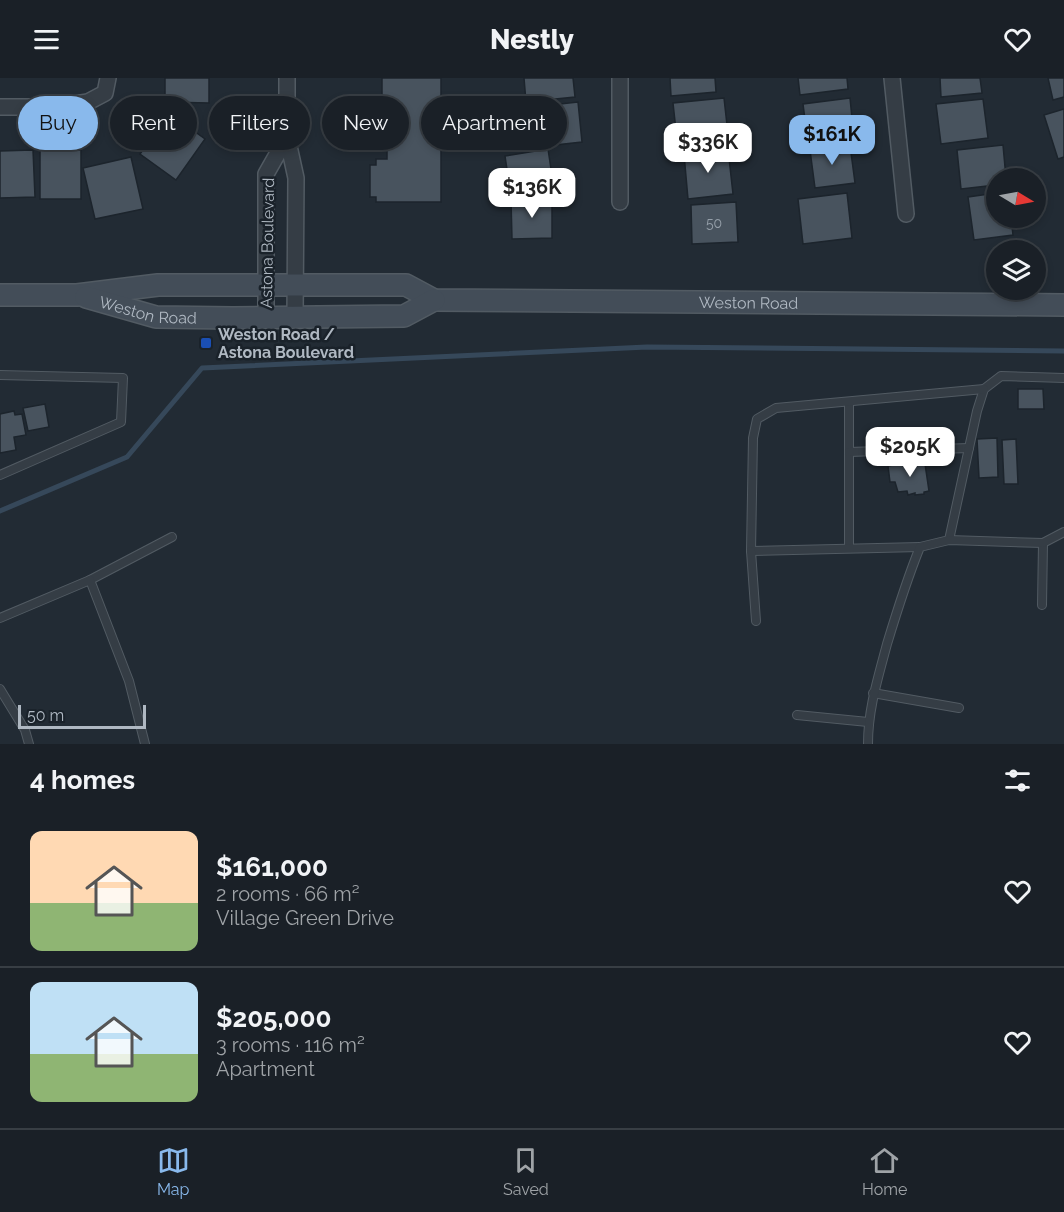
<!DOCTYPE html>
<html lang="en">
<head>
<meta charset="utf-8">
<style>
  :root { --surface:#1a2027; --page:#23282f; --text:#f1f3f6; --muted:#9fa3a7; --line:#383e44; --accent:#89b9ec }
  body { margin:0; font-family:Raleway,sans-serif; background:var(--page); color:var(--text); height:100vh; display:flex; flex-direction:column; font-size:22px; white-space:nowrap }
  * { box-sizing:border-box; margin:0 }
  p { font-size:20px; color:var(--muted) }
  .icon { flex:none; width:33px; height:33px; fill:none; stroke:currentColor; stroke-width:2; stroke-linecap:round; stroke-linejoin:round }
  .map { position:relative; height:666px; overflow:hidden }
  .details { display:flex; flex-direction:column; background:var(--surface); flex:1 }
  .details>* { flex:none }
  .hud { position:absolute; left:18px; top:18px; width:600px; height:54px; display:flex; gap:12px }
  .needle { width:39px; rotate:100deg }
  .fabs { position:absolute; left:986px; top:90px; display:grid; gap:12px }
  .fabs a { display:grid; place-items:center; width:60px; height:60px; border-radius:50%; background:var(--surface); box-shadow:0 3px 9px #0003,0 0 0 2px var(--line); font-size:30px }
  .scale { position:absolute; left:18px; bottom:15px; width:128px; box-sizing:border-box; padding-left:6px; border:3px solid #afb8c2; border-top:0; font-size:16px; line-height:21px; white-space:nowrap; color:#afb8c2; -webkit-text-stroke:4px #1a222a; paint-order:stroke }
  .price { position:absolute; translate:-50% -51px; padding:0 14px; border-radius:12px; background:#fff; color:#222; font-size:20px; line-height:39px; filter:drop-shadow(0 2px 3px #0008) }
  .price::after { content:''; position:absolute; left:50%; top:36px; width:18px; height:14px; margin-left:-9px; background:inherit; clip-path:polygon(0 0,100% 0,50% 100%) }
  .price.current { background:var(--accent); color:#111 }
  ul { padding:0; list-style:none }
  li { display:flex; align-items:center; gap:18px; height:150px; padding:0 30px }
  li+li { border-top:2px solid var(--line) }
  li span { display:grid; place-items:center; flex:none; width:168px; height:120px; border-radius:12px; color:#555 }
  li>.icon { margin-inline-start:auto }
  span .icon { width:72px; height:72px; fill:#fffc; stroke-width:1 }
  li b { font-size:26px }
  h2 { display:flex; justify-content:space-between; align-items:center; height:72px; padding:0 30px; font-size:26px }
  .pill { padding:0 21px; border-radius:27px; background:var(--surface); box-shadow:0 3px 9px #0003,0 0 0 2px var(--line); font-size:21px; line-height:54px }
  .pill.current { background:var(--accent); color:#111 }
  header { display:flex; justify-content:space-between; align-items:center; height:78px; padding:0 30px; background:var(--surface); font-size:27px; font-weight:800 }
  .tab-bar { display:flex; justify-content:space-around; align-items:center; height:84px; border-top:2px solid var(--line); background:var(--surface); font-size:16px; color:var(--muted) }
  .tab-bar a { display:grid; justify-items:center; gap:3px }
  .tab-bar .current { color:var(--accent) }
  .map>svg:first-child { display:block }
</style>
</head>
<body>
<header><svg class="icon" aria-label="menu" viewBox="0 0 24 24"><path d="M4 6h16M4 12h16M4 18h16"/></svg>Nestly<svg class="icon" aria-label="heart" viewBox="0 0 24 24"><path d="M12 20l-8-8c-3-5 5-10 8-4 3-6 11-1 8 4z"/></svg></header>
<div class="map">
<svg width="1064" height="666" viewBox="0 0 1064 666">
  <rect width="100%" height="100%" fill="#222b34"/>
  <g fill="none" stroke-linecap="round" stroke-linejoin="round">
    <polyline stroke="#36485a" stroke-width="5" points="0,433 127,379 202,290 647,269 1064,273"/>
  </g>
  <g fill="#48535e" stroke="#1c242c" stroke-width="1.5">
    <polygon points="165,0 209,0 209,25 165,24"/>
    <polygon points="382,0 441,0 441,124 376,124 376,119 370,119 370,87 376,87 376,81 387,81 387,31 382,31"/>
    <polygon points="524,0 573,0 575,19 526,24"/>
    <polygon points="670,0 715,0 716,14 671,18"/>
    <polygon points="798,0 847,0 848,11 800,17"/>
    <polygon points="940,0 980,0 982,15 941,19"/>
    <polygon points="1048,0 1064,0 1064,19 1053,22"/>
    <polygon points="724,20 729,65 678,71 673,25"/>
    <polygon points="850,20 854,60 808,65 803,26"/>
    <polygon points="983,21 988,60 941,66 936,26"/>
    <polygon points="578,24 582,64 528,70 524,30"/>
    <polygon points="1064,31 1064,79 1058,81 1044,37"/>
    <polygon points="169,35 205,61 176,102 140,76"/>
    <polygon points="850,67 855,105 815,110 810,72"/>
    <polygon points="1003,67 1006,100 996,100 996,107 961,111 957,72"/>
    <polygon points="548,71 554,111 511,118 505,78"/>
    <polygon points="728,71 733,116 688,121 684,76"/>
    <polygon points="33,72 35,119 0,120 0,73"/>
    <rect x="40" y="72" width="41" height="49"/>
    <polygon points="131,79 143,131 95,141 83,90"/>
    <polygon points="847,115 852,160 803,166 798,121"/>
    <polygon points="996,115 996,140 1011,140 1013,157 974,162 968,119"/>
    <polygon points="552,121 552,160 512,161 511,122"/>
    <polygon points="736,124 738,164 692,166 691,127"/>
    <polygon points="1018,311 1043,311 1044,331 1018,331"/>
    <polygon points="45,326 49,349 28,353 23,330"/>
    <polygon points="14,333 15,337 22,336 26,357 14,359 16,372 0,375 0,336"/>
    <polygon points="997,360 998,399 979,400 977,361"/>
    <polygon points="1016,361 1018,406 1004,406 1002,362"/>
    <polygon points="903,385 904,388 925,386 929,413 924,414 924,416 915,417 915,415 908,417 907,413 898,414 895,404 890,404 888,388"/>
  </g>
  <g fill="none" stroke-linecap="round" stroke-linejoin="round">
    <defs>
      <g id="lane">
        <polyline points="0,297 123,300 121,344 0,397"/>
        <polyline points="849,324 849,470"/>
        <polyline points="849,374 969,370"/>
        <polyline points="949,462 977,333 984,311 1001,298 1064,300"/>
        <polyline points="920,469 751,473 753,360 757,341 776,330 984,311"/>
        <polyline points="751,473 756,543"/>
        <polyline points="90,502 172,459"/>
        <polyline points="1042,527 1043,465"/>
        <polyline points="0,540 90,502 129,603 145,666"/>
        <polyline points="0,611 25,652 29,666"/>
        <polyline points="873,615 959,630"/>
        <polyline points="797,637 868,644"/>
        <path d="M868,666C868,631 878,600 887,566C897,533 907,501 920,469L949,462L1043,465L1064,454"/>
      </g>
      <g id="street">
        <polyline points="287,0 287,59 296,100 295,239"/>
        <polyline points="892,0 906,136"/>
        <polyline points="0,29 55,29 88,24 105,15 108,0"/>
        <polyline points="620,124 620,0"/>
        <polyline points="266,239 266,96 287,59"/>
      </g>
      <g id="secondary">
        <path id="s1" d="M0,217H77L158,207H406L434,222L1064,227"/>
        <path id="s2" d="M86,219L156,239L233,240L404,238L434,222"/>
      </g>
    </defs>
    <use href="#lane" stroke="#525b63" stroke-width="10"/>
    <use href="#street" stroke="#525b63" stroke-width="18"/>
    <use href="#secondary" stroke="#525b63" stroke-width="24"/>
    <use href="#lane" stroke="#353d45" stroke-width="8"/>
    <use href="#street" stroke="#353d45" stroke-width="15"/>
    <use href="#secondary" stroke="#434d58" stroke-width="21"/>
  </g>
  <rect fill="#1a4fb4" stroke="#1a222a" stroke-width="2" x="200" y="259" width="12" height="12" rx="3"/>
  <g text-anchor="middle" stroke-width="5" stroke-linejoin="round" paint-order="stroke">
    <g font-size="14" fill="#959fa9">
      <text x="714" y="150">50</text>
    </g>
    <g font-size="16" fill="#afb8c2" stroke="#1a222a">
      <text transform="translate(267 165) rotate(-89)" y="6">Astona Boulevard</text>
      <text dy="6" stroke="none"><textPath href="#s1" startOffset="753">Weston Road</textPath></text>
      <text dy="6" stroke="none"><textPath href="#s2" startOffset="64">Weston Road</textPath></text>
    </g>
    <g font-size="16" font-weight="bold" fill="#afb8c2" stroke="#1a222a" text-anchor="start">
      <text x="218" y="262">Weston Road /<tspan x="218" dy="18">Astona Boulevard</tspan></text>
    </g>
  </g>
</svg>
<div class="fabs">
<a><svg class="needle" viewBox="-14 -14 28 28"><path d="M0-13l5 13h-10z" fill="#e53935"/><path d="M0 13l5-13h-10z" fill="#9fa3a7"/></svg></a>
<a><svg class="icon" aria-label="layers" viewBox="0 0 24 24"><path d="M12 4l9 5-9 5-9-5zM3 14l9 5 9-5"/></svg></a>
</div>
<div class="scale">50 m</div>
<b class="price current" style="left:832px;top:88px">$161K</b>
<b class="price" style="left:708px;top:96px">$336K</b>
<b class="price" style="left:532px;top:141px">$136K</b>
<b class="price" style="left:910px;top:400px">$205K</b>
<div class="hud">
<a class="pill current">Buy</a>
<a class="pill">Rent</a>
<a class="pill">Filters</a>
<a class="pill">New</a>
<a class="pill">Apartment</a>
</div>
</div>
<section class="details">
<h2>4 homes<svg class="icon" aria-label="filters" viewBox="0 0 24 24"><path d="M4 7h16M4 17h16"/><circle cx="9" cy="7" r="2"/><circle cx="15" cy="17" r="2"/></svg></h2>
<ul>
<li><span style="background:linear-gradient(#ffd9b3 60%,#8fb573 0)"><svg class="icon" aria-label="home" viewBox="0 0 24 24"><path d="M3 11l9-7 9 7M6 9v11h12V9"/></svg></span><div><b>$161,000</b><p>2 rooms · 66 m²</p><p>Village Green Drive</p></div><svg class="icon" aria-label="heart" viewBox="0 0 24 24"><path d="M12 20l-8-8c-3-5 5-10 8-4 3-6 11-1 8 4z"/></svg></li>
<li><span style="background:linear-gradient(#bfe0f5 60%,#8fb573 0)"><svg class="icon" aria-label="home" viewBox="0 0 24 24"><path d="M3 11l9-7 9 7M6 9v11h12V9"/></svg></span><div><b>$205,000</b><p>3 rooms · 116 m²</p><p>Apartment</p></div><svg class="icon" aria-label="heart" viewBox="0 0 24 24"><path d="M12 20l-8-8c-3-5 5-10 8-4 3-6 11-1 8 4z"/></svg></li>
</ul>
</section>
<nav class="tab-bar">
<a class="current"><svg class="icon" aria-label="map" viewBox="0 0 24 24"><path d="M3 6l6-2 6 2 6-2v14l-6 2-6-2-6 2zM9 4v14M15 6v14"/></svg>Map</a>
<a><svg class="icon" aria-label="saved" viewBox="0 0 24 24"><path d="M7 4h10v16l-5-4-5 4z"/></svg>Saved</a>
<a><svg class="icon" aria-label="home" viewBox="0 0 24 24"><path d="M3 11l9-7 9 7M6 9v11h12V9"/></svg>Home</a>
</nav>
</body>
</html>
